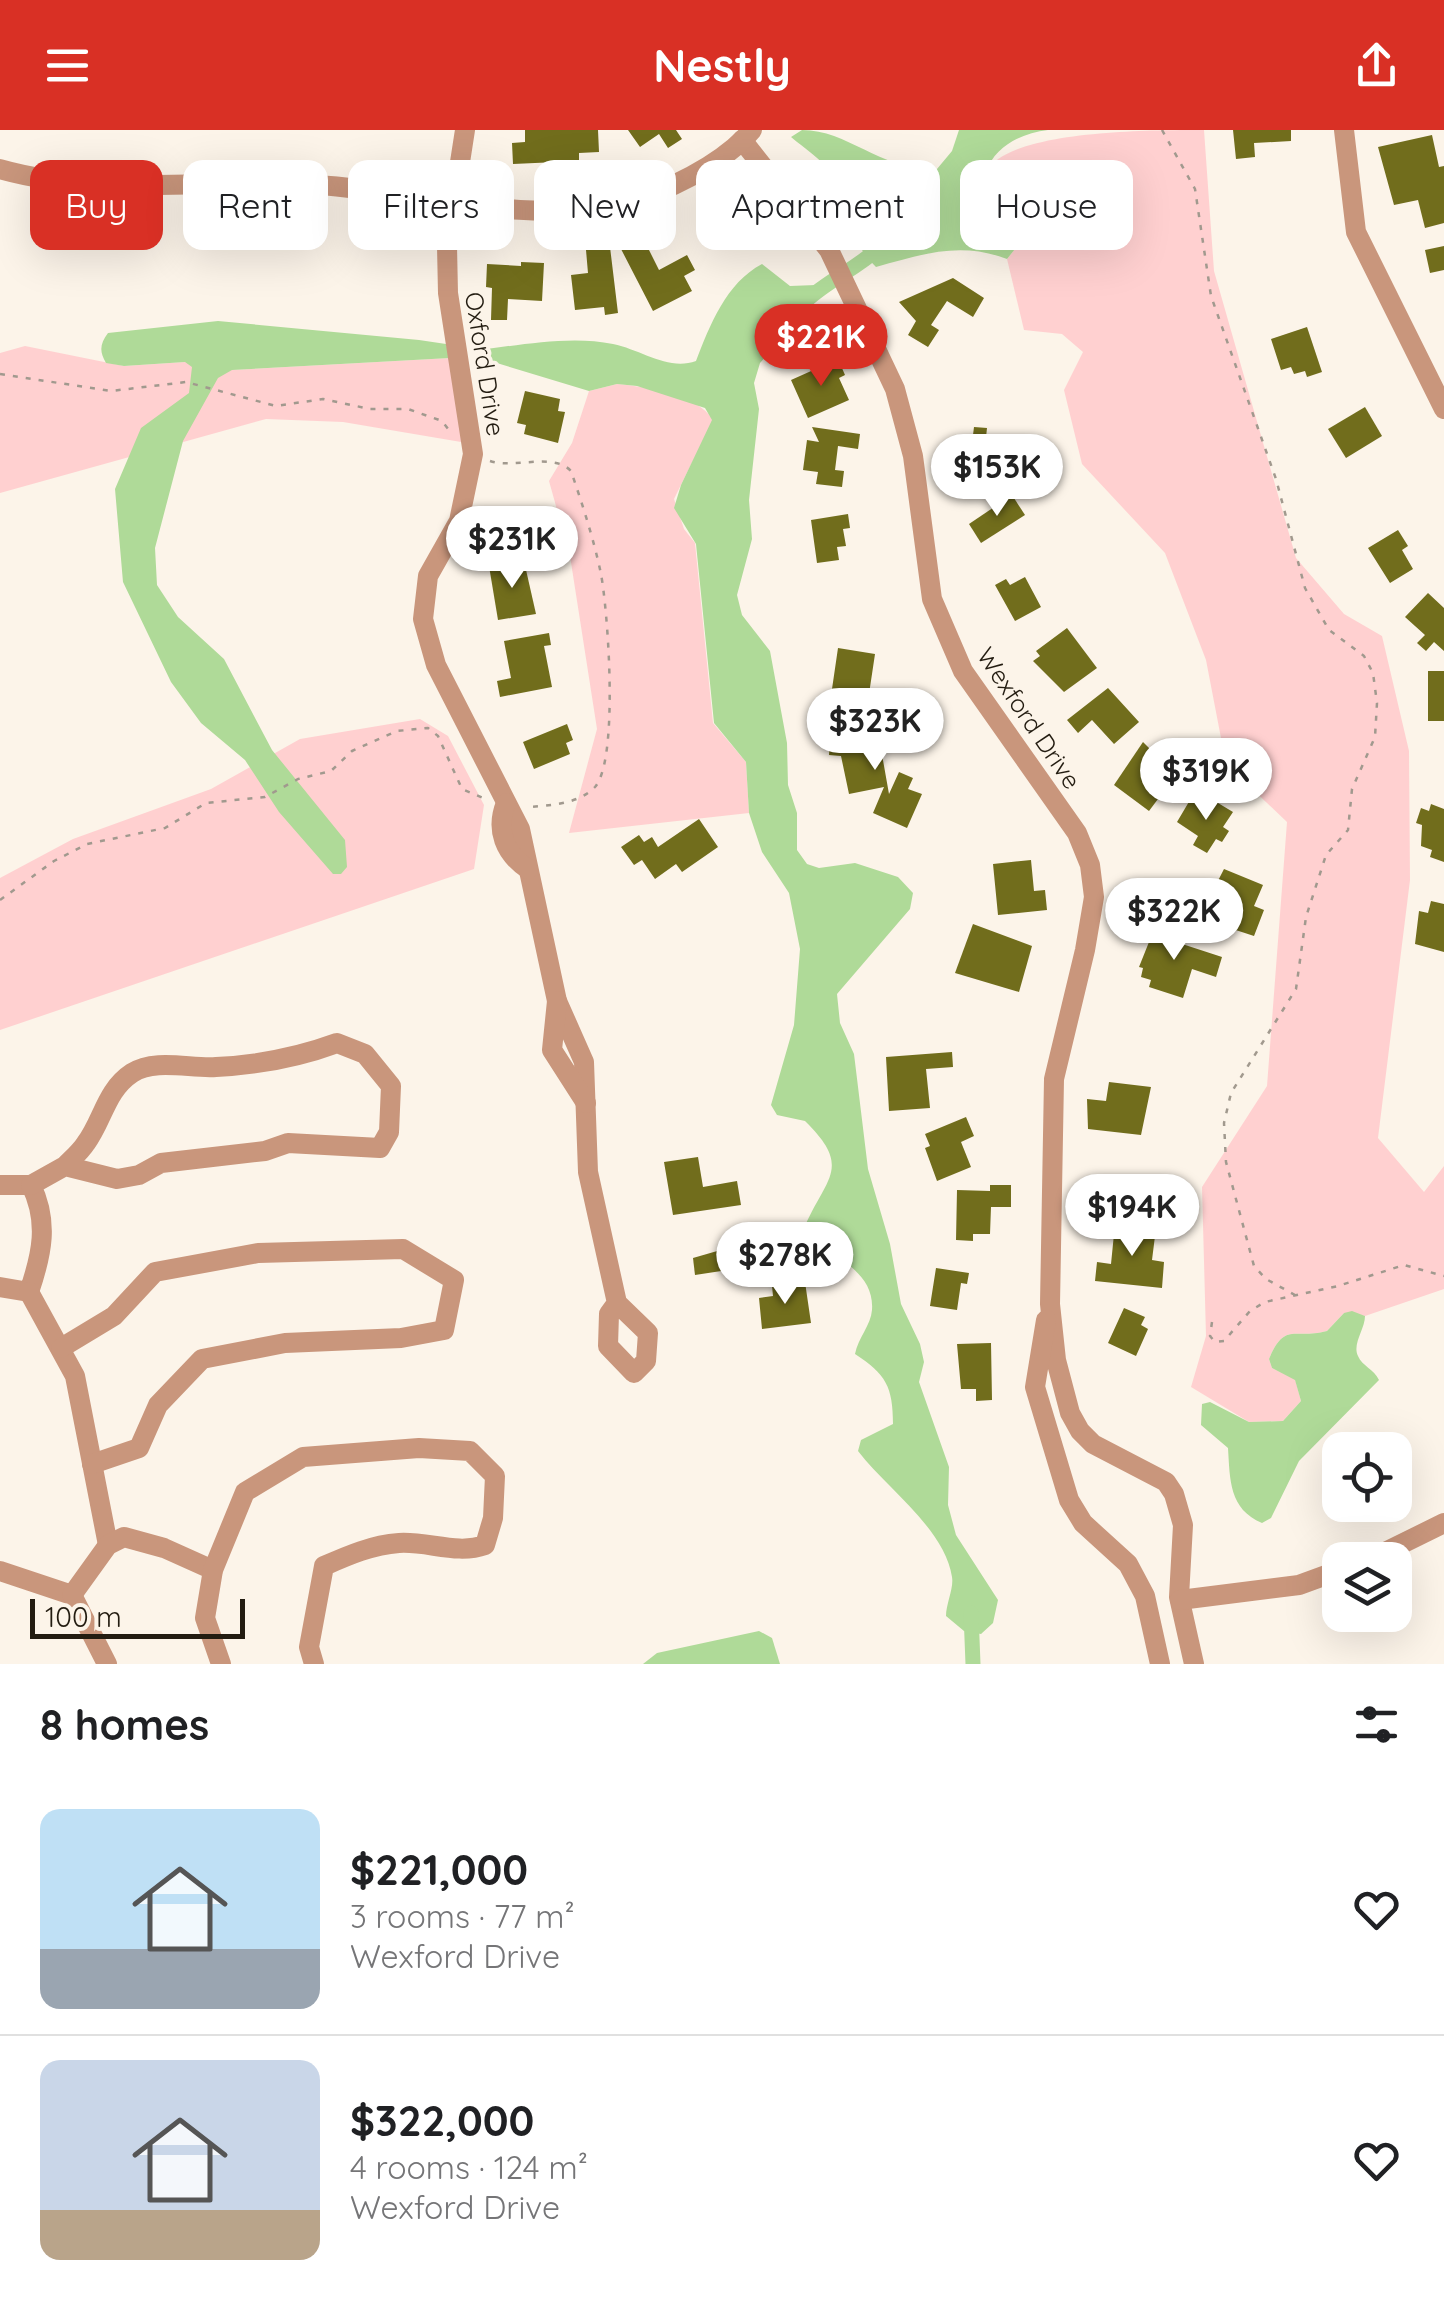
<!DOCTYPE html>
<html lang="en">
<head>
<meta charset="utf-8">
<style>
  :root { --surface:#fff; --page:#f2f2f2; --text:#202124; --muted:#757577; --line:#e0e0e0; --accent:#d93025 }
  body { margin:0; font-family:Quicksand,sans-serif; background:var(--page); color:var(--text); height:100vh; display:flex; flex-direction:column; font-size:38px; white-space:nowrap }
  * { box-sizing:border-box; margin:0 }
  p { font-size:32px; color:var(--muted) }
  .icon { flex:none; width:55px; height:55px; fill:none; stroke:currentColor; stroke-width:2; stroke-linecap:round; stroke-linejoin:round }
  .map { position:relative; height:1534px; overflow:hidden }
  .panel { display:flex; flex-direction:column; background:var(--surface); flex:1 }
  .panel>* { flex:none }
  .guide { position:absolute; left:30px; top:30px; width:1385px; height:90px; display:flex; gap:20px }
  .controls { position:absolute; left:1322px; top:1302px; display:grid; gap:20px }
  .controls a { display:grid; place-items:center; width:90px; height:90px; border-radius:20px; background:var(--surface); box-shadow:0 10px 40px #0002; font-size:50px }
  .scale { position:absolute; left:30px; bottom:25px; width:215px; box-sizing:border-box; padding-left:10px; border:5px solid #231c11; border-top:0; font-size:28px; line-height:35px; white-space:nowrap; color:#231c11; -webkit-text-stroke:8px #fcf4e9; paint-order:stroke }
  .price { position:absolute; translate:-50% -85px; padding:0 22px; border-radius:35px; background:#fff; color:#222; font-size:32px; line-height:65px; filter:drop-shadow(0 2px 5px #0008) }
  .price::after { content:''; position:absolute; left:50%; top:60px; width:30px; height:22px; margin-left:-15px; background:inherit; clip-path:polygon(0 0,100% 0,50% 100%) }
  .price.on { background:var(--accent); color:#fff }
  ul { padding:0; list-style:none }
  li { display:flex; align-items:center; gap:30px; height:250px; padding:0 40px }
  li+li { border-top:2px solid var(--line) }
  li span { display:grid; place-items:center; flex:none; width:280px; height:200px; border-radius:20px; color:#555 }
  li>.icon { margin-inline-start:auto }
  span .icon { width:120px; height:120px; fill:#fffc; stroke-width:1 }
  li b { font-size:42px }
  h2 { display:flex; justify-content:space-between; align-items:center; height:120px; padding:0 40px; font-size:42px }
  .chip { padding:0 35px; border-radius:20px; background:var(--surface); box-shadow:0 10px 40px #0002; font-size:35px; line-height:90px }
  .chip.on { background:var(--accent); color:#fff }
  header { display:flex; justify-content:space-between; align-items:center; height:130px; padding:0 40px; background:var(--accent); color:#fff; font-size:45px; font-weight:700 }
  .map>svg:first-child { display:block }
</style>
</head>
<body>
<header><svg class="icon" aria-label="menu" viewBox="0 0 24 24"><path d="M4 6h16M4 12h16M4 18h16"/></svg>Nestly<svg class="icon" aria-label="share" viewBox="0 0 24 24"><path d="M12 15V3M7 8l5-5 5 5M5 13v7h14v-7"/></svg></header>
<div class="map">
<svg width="1444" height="1534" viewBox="0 0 1444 1534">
  <rect width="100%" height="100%" fill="#fcf4e9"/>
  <g fill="#ffd0d0">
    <path d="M1204,0L1214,141L1296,428L1344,484L1382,506L1409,621L1410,750L1378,1008L1424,1062L1444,1036V1159L1365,1186L1344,1183L1327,1201C1294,1210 1285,1191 1269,1229L1272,1238L1295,1249L1301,1271L1283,1291L1249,1292L1191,1257L1206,1206L1202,1057L1267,956L1287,692L1226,634L1206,530L1165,423L1082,334L1064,260L1083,222L1062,204L1024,200L1007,129L1032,98C1027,74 1013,63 991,54L986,42C1008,0 1149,0 1204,0Z"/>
    <polygon points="25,216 124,236 185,232 232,240 450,228 467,313 343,292 266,289 0,363 0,223"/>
    <path d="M617,254C647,257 697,264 713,290L674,369L684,399L695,413L713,593L746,632L749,683L569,703L597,599L570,426L549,351L572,313L589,261Z"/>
    <polygon points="420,589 448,606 484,675 474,739 0,900 0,748 73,709 211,659 300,609"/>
  </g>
  <g fill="#afda98">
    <path d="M802,0C849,0 882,42 937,39L952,21L959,0H1048C1022,3 995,16 986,42L991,54C1013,63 1027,74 1032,98L1007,129C960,111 923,124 876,137C850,112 846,78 831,46C823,29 805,19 791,7Z"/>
    <path d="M762,134L790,156L816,155L823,162L760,233L754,253L759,279L749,370L752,409L737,465L742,485L770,521L787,613L788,655L797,683V720L807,734L819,738L855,733L898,747L913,763L910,779L837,864L840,893L854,924L868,1039L890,1114L901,1174L920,1214L924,1232L919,1252L949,1337L948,1375L956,1405L998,1470L993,1493L981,1504L964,1501L946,1486C946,1474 954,1458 952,1447C945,1399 887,1359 858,1321L861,1310L893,1294C893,1257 886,1244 855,1224C858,1208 871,1195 872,1180C875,1137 825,1127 805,1096C826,1047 853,1038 805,991L777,985L771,975L794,895L800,819L789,763L762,722L749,683L746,632L714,593L696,414L674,378L681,355L712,290L705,278L637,256L617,254L589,261L477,227L478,220C521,215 571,205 613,214C642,220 668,241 696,231C710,195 726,153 762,134Z"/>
    <path d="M218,191L419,210L446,214L450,228L232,240L218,248L183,311L155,418L157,455L178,487L224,529L272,620L345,710L347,737L341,744H333L279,682L245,630L201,593L171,552L123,452L115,359L141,298L189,263L192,237L185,232L124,236L106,233C99,221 100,214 108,203Z"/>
    <path d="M1352,1181L1365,1186C1365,1199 1352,1214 1358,1226C1362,1236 1374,1239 1379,1250L1299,1331L1271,1388L1262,1393C1229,1379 1230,1350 1228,1318L1201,1295L1202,1274L1210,1272L1249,1292L1283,1291L1301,1271L1295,1250L1272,1238L1269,1229C1285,1191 1294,1210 1327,1201L1344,1183Z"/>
    <polygon points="759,1501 772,1508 780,1534 643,1534 657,1523"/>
  </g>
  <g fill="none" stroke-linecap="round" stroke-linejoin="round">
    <g stroke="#afda98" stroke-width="15">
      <path d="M807,170C830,149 858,138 881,116"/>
      <polyline points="971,1483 973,1534"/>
    </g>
  </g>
  <g fill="#716d1c">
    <polygon points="525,0 598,0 599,22 579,23 579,31 513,34 512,13 525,12"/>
    <polygon points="628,0 676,0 682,9 668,18 659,4 640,17"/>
    <polygon points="1233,0 1291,0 1291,11 1254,13 1255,27 1236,29"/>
    <polygon points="1432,5 1439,37 1444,36 1444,93 1425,98 1418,70 1394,75 1378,17"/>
    <polygon points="643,108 659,140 687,125 695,140 684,146 692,161 653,181 621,119"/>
    <polygon points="1444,116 1444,140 1430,143 1425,120"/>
    <polygon points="610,117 618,183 605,185 604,177 575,180 571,145 588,143 586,120"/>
    <polygon points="521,132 544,133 542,171 508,169 507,190 491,190 492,158 486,157 487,134 521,136"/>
    <polygon points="953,148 984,168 973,187 947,171 931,195 939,200 928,217 908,205 916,191 899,172"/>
    <polygon points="1307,197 1322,242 1307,247 1305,241 1294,244 1291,237 1281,240 1271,209"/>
    <polygon points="838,229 845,245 839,248 849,270 808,288 791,250"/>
    <polygon points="525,261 560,269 558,281 565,282 558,313 524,304 526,295 517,293"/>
    <polygon points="1365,277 1382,306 1346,328 1328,299"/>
    <polygon points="812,297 860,304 858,319 838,316 835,340 844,341 842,357 816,354 818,342 803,340 807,310 819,312"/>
    <polygon points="974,297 987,298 985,317 996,318 994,331 970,329"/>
    <polygon points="1012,365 1025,385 981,413 969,394"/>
    <polygon points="848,384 850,398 843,399 846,416 837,417 839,430 817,433 811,390"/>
    <polygon points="1398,400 1408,416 1402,420 1413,439 1390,453 1368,418"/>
    <polygon points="524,431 536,484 498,490 489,436"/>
    <polygon points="1025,447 1041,477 1015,491 995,455 1006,449 1010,455"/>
    <polygon points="1428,463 1444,478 1444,521 1434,512 1426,521 1417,513 1425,505 1405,487"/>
    <polygon points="1067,498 1097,538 1064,562 1033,531 1040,526 1036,521"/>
    <polygon points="549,503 551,515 544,516 552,557 500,567 497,551 511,548 504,511"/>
    <polygon points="838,518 875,524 869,564 860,562 858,575 835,571 837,560 832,559"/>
    <rect x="1428" y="541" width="16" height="50"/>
    <polygon points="1108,558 1139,592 1114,614 1092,590 1078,603 1067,590"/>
    <polygon points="567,594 573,610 566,613 570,624 534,639 523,612"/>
    <polygon points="865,597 867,604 891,598 896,615 881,619 889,664 899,642 913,648 908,659 922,664 907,698 873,683 884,657 849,664 841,626 829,625 830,609 835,605"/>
    <polygon points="1143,612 1176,645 1149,681 1114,655"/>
    <polygon points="1190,670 1207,680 1213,670 1233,682 1223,697 1229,701 1222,712 1216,709 1207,723 1193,715 1198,706 1177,692"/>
    <polygon points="1431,674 1444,679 1444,732 1430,727 1432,720 1421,716 1422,695 1416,693 1421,678 1429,681"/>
    <polygon points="699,689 718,717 682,742 676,734 655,749 642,730 634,735 621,717 639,705 644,712 652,707 658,717"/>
    <polygon points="1031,730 1034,761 1045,760 1047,780 998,785 993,734"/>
    <polygon points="1224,739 1263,755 1254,776 1264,780 1254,806 1199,788"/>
    <polygon points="1431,771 1444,774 1444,822 1415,814 1419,781 1428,783"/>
    <polygon points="973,794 1032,816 1019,862 955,843"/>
    <polygon points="1155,797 1179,804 1176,812 1222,827 1216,847 1192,839 1183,868 1149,857 1151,850 1141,847 1143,838 1139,837"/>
    <polygon points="952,922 953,937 926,939 930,978 889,981 886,927"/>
    <polygon points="1109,952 1151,957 1141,1005 1088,999 1087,969 1106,971"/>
    <polygon points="966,987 974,1006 961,1012 971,1037 937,1051 925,1018 930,1016 925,1004"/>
    <polygon points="698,1027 703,1057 737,1051 741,1075 673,1085 664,1032"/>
    <polygon points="990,1055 1011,1055 1011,1077 991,1077 990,1104 973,1104 973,1111 956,1110 957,1060 990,1061"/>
    <polygon points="1115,1094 1156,1098 1152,1130 1164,1132 1162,1158 1095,1151 1097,1132 1111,1134"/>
    <polygon points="738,1115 741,1138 695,1145 693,1128"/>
    <polygon points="936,1138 969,1143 967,1154 961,1153 957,1180 930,1176"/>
    <polygon points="805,1152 811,1193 762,1199 759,1168 773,1166 772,1156"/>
    <polygon points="1124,1178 1145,1187 1141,1195 1148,1199 1136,1226 1108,1213"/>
    <polygon points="991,1213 992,1270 976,1271 976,1259 961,1259 957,1214"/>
  </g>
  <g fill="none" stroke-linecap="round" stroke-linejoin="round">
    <g stroke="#a1998e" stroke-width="2.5" stroke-dasharray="5 8" stroke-linecap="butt">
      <polyline points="1162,0 1195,59 1211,166 1276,349 1305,458 1329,500 1364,526 1373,543 1377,573 1375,607 1352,659 1348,700 1326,725 1306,787 1296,859 1231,963 1224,993 1226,1032 1254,1136 1266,1149 1295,1165"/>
      <polyline points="0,244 111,261 186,252 276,276 323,269 370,279 408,279 442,291 452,304"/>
      <path d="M490,331C514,339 553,322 571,341C582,373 594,410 601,444C608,482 619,629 595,657C579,674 551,675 530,677"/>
      <polyline points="0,770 54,731 87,714 165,698 206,673 265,667 298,649 331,641 352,621 397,601 428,598 438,606 462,659 483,668"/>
      <polyline points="1212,1192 1210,1206 1215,1212 1224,1211 1250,1181 1265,1172 1338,1156 1404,1135 1444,1146"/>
    </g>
    <g stroke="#c9967c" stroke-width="20">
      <polyline points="465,0 447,116 448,163 473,324 459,391 428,446 423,489 436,535 520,699 557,871 584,932 588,1042 617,1173 648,1203 646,1231 634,1243 608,1216 609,1184 617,1173"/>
      <polyline points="1344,0 1356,102 1444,279"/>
      <polyline points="742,10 829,120 868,202 895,259 913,326 932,469 963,541 1077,703 1090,735 1094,767 1085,820 1054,949 1050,1174 1056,1230 1070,1283 1080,1301 1093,1314 1166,1352 1174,1364 1183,1395 1179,1467 1194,1534"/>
      <path d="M0,39C102,68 214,48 318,55C418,61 520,96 621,73C664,64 723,34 752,0"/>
      <path d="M506,673C495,700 505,724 528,739"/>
      <polyline points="557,871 552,920 586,973"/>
      <path d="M0,1055H31C49,1092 42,1124 29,1162L0,1157"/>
      <path d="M31,1055L65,1036L117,1049L139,1045L161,1033L265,1021L288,1013L380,1018L389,1002L391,956L365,924L337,913C299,927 257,935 216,937C191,939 155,928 132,943C106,960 103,990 86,1013C81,1021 72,1029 65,1036"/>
      <polyline points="29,1162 75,1246 108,1415"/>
      <polyline points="1046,1190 1035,1257 1069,1370 1083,1393 1128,1434 1145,1466 1160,1534"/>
      <polyline points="61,1218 114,1186 155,1142 258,1123 403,1119 454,1150 444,1200 401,1208 285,1213 202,1229 158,1275 139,1318 92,1334"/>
      <polyline points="1369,1430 1444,1393"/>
      <polyline points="0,1441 72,1465 107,1534"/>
      <polyline points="72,1465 108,1415 124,1407 164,1418 213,1440"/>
      <polyline points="1180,1470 1299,1455 1340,1440"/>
      <path d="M221,1534L205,1488L213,1440L245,1362L303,1327L419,1318L470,1321L495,1346L493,1388L485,1415C457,1425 428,1411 399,1413C372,1415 349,1425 324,1436L309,1517L314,1534"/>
    </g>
  </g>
  <g text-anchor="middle" stroke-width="8" stroke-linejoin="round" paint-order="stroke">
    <g font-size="25" fill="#231c11" stroke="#fcf4e9">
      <text transform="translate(485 234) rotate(81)" y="9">Oxford Drive</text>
      <text transform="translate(1029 588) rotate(56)" y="9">Wexford Drive</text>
    </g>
  </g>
</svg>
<div class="controls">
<a><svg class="icon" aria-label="locate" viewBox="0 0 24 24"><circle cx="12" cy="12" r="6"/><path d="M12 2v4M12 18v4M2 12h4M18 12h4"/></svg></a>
<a><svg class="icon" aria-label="layers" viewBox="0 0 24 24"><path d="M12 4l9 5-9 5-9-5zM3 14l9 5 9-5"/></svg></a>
</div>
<div class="scale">100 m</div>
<b class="price on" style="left:821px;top:259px">$221K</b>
<b class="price" style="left:997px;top:389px">$153K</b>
<b class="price" style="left:512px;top:461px">$231K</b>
<b class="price" style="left:875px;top:643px">$323K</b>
<b class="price" style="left:1206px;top:693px">$319K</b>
<b class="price" style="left:1174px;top:833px">$322K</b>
<b class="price" style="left:1132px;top:1129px">$194K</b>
<b class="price" style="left:785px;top:1177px">$278K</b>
<div class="guide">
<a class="chip on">Buy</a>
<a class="chip">Rent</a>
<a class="chip">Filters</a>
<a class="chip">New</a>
<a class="chip">Apartment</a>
<a class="chip">House</a>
</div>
</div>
<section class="panel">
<h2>8 homes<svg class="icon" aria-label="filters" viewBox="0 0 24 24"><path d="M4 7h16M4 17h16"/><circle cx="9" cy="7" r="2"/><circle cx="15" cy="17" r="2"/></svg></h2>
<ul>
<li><span style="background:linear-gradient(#bfe0f5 70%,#9aa5b1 0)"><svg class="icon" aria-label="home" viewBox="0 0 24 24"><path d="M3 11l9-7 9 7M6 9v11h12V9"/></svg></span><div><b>$221,000</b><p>3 rooms · 77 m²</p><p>Wexford Drive</p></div><svg class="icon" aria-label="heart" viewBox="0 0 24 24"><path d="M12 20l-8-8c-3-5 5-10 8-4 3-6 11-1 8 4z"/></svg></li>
<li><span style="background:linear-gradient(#c9d6e8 75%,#b9a48a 0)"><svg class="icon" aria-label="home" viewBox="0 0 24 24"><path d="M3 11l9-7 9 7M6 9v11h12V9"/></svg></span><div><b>$322,000</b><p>4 rooms · 124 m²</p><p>Wexford Drive</p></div><svg class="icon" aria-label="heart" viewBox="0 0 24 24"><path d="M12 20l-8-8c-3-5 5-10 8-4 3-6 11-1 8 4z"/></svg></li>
</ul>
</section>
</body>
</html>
